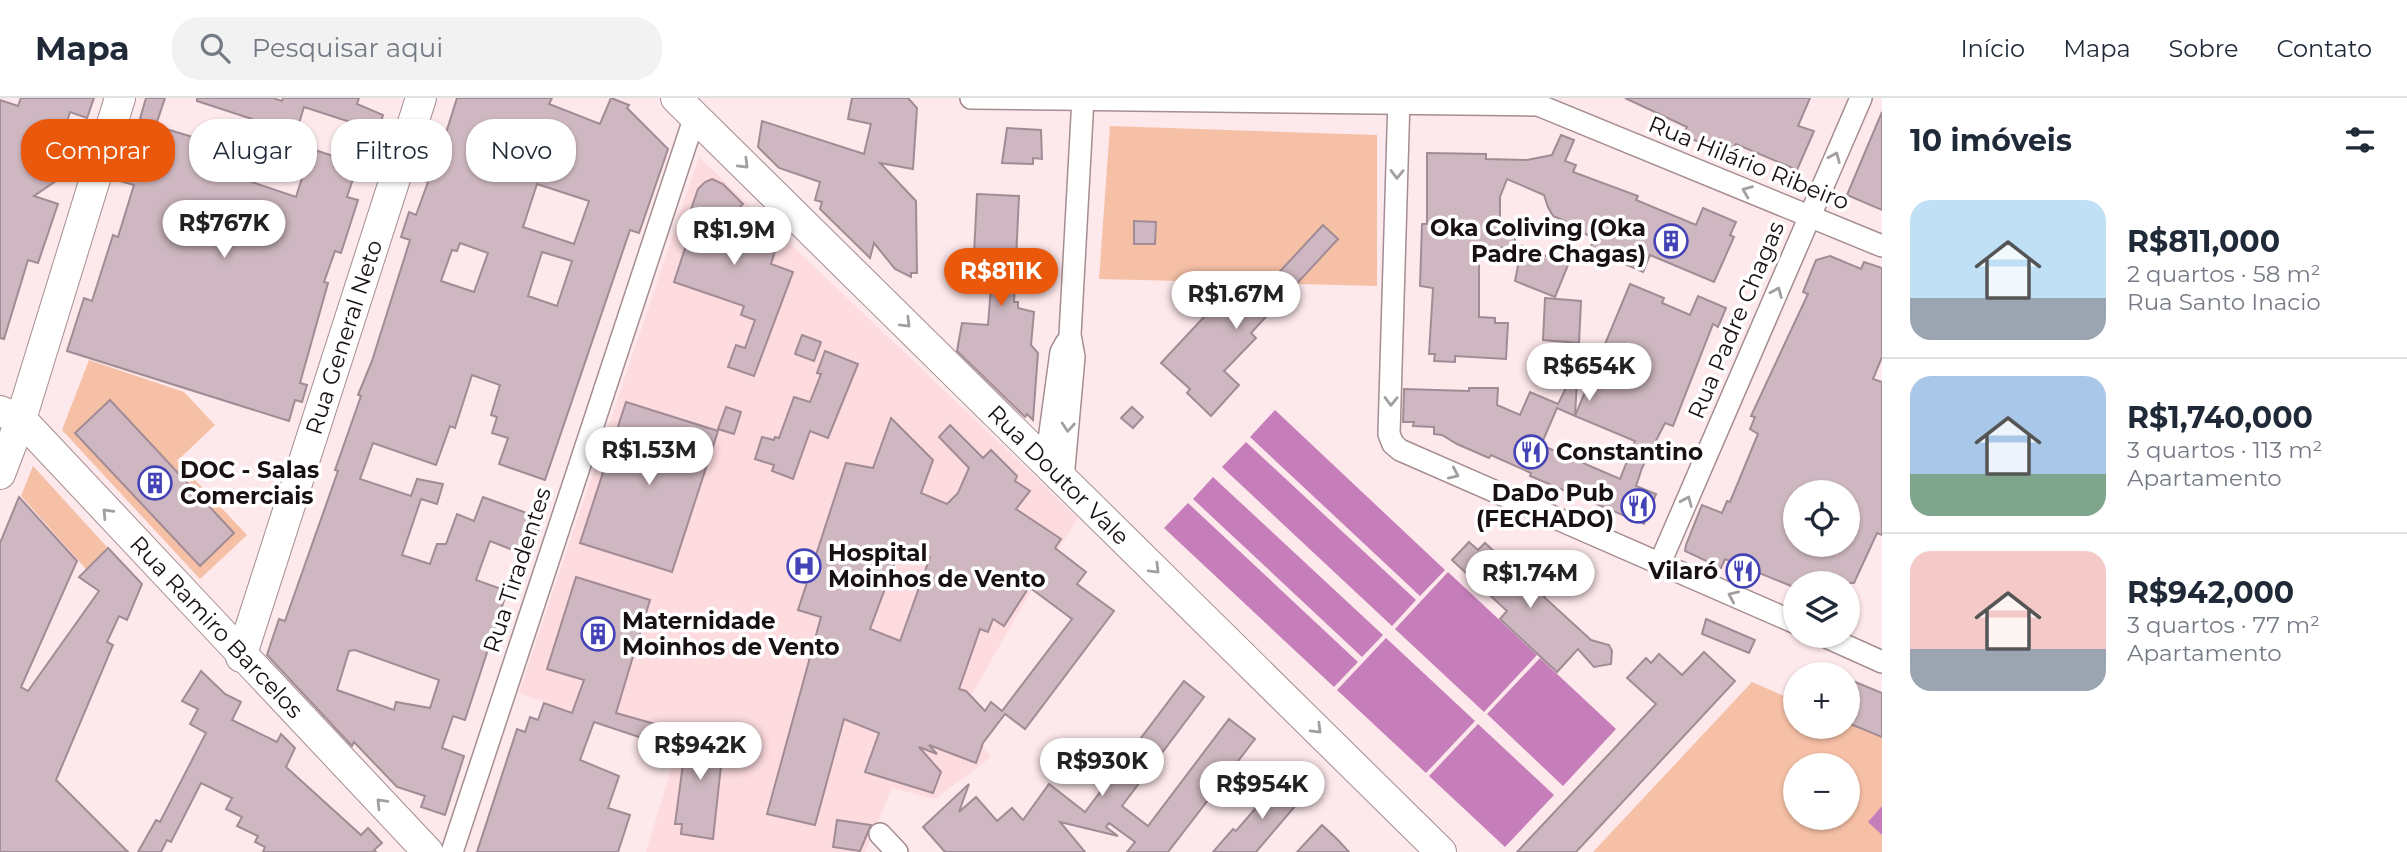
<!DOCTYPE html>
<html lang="pt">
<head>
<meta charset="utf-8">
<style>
  :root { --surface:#fff; --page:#f2f2f3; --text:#1f2937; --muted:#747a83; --line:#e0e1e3; --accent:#ea580c }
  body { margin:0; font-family:Montserrat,sans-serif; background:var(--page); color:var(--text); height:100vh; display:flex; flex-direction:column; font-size:26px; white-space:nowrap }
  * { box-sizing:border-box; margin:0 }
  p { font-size:23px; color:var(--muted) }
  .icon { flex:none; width:38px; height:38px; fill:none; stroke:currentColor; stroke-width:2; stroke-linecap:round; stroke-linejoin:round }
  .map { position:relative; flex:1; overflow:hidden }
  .sheet { display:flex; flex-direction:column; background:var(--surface); width:525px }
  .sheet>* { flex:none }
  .top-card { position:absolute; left:21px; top:21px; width:665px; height:63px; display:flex; gap:14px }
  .buttons { position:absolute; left:1783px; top:382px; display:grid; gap:14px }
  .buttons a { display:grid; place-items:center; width:77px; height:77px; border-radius:50%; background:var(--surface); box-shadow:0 2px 5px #0004; font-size:35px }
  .price { position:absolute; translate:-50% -60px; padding:0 16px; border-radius:24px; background:#fff; color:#222; font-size:23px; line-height:46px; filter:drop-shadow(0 2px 4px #0008) }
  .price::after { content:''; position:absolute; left:50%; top:42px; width:21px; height:16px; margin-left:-10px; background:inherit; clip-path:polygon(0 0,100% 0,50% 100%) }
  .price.active { background:var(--accent); color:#fff }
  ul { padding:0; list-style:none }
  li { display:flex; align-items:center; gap:21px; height:175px; padding:0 28px }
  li+li { border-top:2px solid var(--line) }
  li span { display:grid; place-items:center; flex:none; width:196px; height:140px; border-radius:21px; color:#555 }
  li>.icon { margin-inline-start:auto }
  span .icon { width:84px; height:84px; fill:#fffc; stroke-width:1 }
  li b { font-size:30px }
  h2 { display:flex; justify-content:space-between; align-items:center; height:84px; padding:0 28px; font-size:30px }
  .tag { padding:0 24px; border-radius:28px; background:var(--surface); box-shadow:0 2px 5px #0004; font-size:24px; line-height:63px }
  .tag.active { background:var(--accent); color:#fff }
  header { display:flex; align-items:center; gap:42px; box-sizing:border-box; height:98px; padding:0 35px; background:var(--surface); border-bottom:2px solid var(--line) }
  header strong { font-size:33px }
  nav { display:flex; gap:38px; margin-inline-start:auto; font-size:24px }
  .search { width:490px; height:63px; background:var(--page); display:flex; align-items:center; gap:18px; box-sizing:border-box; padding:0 24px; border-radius:28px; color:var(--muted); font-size:26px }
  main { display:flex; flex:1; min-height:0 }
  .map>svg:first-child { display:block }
</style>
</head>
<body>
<header>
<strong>Mapa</strong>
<div class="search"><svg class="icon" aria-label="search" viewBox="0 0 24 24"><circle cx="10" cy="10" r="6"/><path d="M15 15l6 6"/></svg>Pesquisar aqui</div>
<nav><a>Início</a><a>Mapa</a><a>Sobre</a><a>Contato</a></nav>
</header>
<main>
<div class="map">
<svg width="1882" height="754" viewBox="0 0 1882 754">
  <rect width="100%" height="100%" fill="#fde8eb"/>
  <polygon fill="#fddbdf" points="699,59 1078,420 1021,510 960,617 991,659 935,701 892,690 865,754 646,754 678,649 519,595"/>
  <g fill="#f6c0a6" fill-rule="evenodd">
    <polygon points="1110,28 1377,37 1377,188 1099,181"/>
    <polygon points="89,262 184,294 215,327 177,363 247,437 200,481 62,332"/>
    <polygon points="33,368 107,449 86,471 21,398"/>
    <path d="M1752,584L1795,603L1796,628H1848V625L1882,639V754H1593ZM1796,667H1848V719H1796Z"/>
  </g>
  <g fill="#c67eba">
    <polygon points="1275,312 1445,472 1420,498 1250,339"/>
    <polygon points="1246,344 1416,502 1392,528 1222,369"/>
    <polygon points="1213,379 1383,537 1362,559 1193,401"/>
    <polygon points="1188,405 1358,564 1334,589 1164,430"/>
    <polygon points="1448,474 1537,557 1484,614 1395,531"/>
    <polygon points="1386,540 1475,623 1426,675 1337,592"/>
    <polygon points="1540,560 1616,631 1563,688 1487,616"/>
    <polygon points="1478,626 1554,697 1505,749 1429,678"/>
    <polygon points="1882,708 1882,737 1868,724"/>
  </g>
  <g fill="#ceb7c0" stroke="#a18b94" stroke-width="2" fill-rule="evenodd">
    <polygon points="21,0 94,0 87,20 70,14 57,56 71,60 66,76 34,98 58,106 38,165 28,162 4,241 0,240 0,2 18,8"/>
    <polygon points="146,0 165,0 156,27 140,21"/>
    <polygon points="197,0 273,0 282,3 283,0 359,0 357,6 383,17 378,33 304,9 293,45 358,66 347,99 358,102 341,155 335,153 324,184 328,185 300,285 307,287 302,304 295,302 289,323 67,253 84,200 92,203 113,137 118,139 134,87 120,83 126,64 143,70 156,28 253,57 246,82 296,99 306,67 244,47 252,21 197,3"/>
    <path d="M457,0H552L549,6L600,26L611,0L629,7L627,10L668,51L639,135L630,132L545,382L499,366L508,340L492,335L497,319L491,317L500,287L472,277L455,330L450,328L436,367L373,345L360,381L411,398L417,381L443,386L437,406L421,401L402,457L430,466L437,446H446L457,416L474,423L483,399L543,421L528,458L490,443L476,482L507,493L465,622L453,618L442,650L464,658L445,717L421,709L425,698L397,689L354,644L352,648L267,557L279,521L285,523L338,373L335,372L361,298L358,297L372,263L410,142L401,139L409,114L416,117L428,84L419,81L435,32L446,35ZM537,86L589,103L574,146L523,129ZM460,145L488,155L474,194L441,183L452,152L457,153ZM542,154L572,163L557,208L528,198ZM355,552L439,582L430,610L396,604L394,612L337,592L349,553Z"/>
    <polygon points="852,0 908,0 917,10 913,71 880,65 916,103 917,175 911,175 911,179 895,171 874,145 870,160 820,111 822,104 815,102 820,84 779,70 758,49 762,23 864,56 871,26 848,21"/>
    <polygon points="1625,0 1810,0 1798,28 1814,33 1797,72 1736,46 1730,58 1683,37 1687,29"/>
    <polygon points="1882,14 1882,112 1847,97"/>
    <polygon points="1007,30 1041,32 1042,61 1033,60 1033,66 1002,65"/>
    <polygon points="1561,37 1574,42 1565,63 1576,67 1573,74 1638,98 1636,102 1696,127 1703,110 1736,124 1730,137 1734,139 1714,184 1650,157 1643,174 1590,151 1595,140 1564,127 1565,123 1553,118 1548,109 1544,97 1507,81 1500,99 1500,127 1515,127 1515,150 1479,149 1479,219 1495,220 1495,225 1508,225 1506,261 1455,258 1455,264 1434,263 1435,256 1429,256 1433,190 1420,188 1422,126 1427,126 1427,55 1486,56 1486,61 1527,62 1552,57"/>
    <polygon points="712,81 723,86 743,106 734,115 748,129 771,136 778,143 771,166 793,174 754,278 728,269 736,247 745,250 755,222 741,217 744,208 674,184 694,123 689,117 698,91 705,84"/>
    <polygon points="977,96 1019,98 1014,204 1018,204 1018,210 1034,214 1031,247 1038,255 1033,322 1027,316 1025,319 957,253 962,225 988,227 992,177 973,176"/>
    <polygon points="1134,123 1156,124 1155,146 1134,146"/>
    <polygon points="1323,127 1338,141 1251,235 1256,240 1224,273 1239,287 1211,318 1187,295 1190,291 1161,265 1218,204 1236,221"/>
    <polygon points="1522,148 1568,167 1555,199 1515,183"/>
    <path d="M1830,158L1861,171L1864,164L1882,170V259L1873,281L1882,284V437L1877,435L1854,485H1796V490L1725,461L1721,470L1685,453L1686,447L1702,407L1722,415L1727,403L1730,404L1758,336L1750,331L1755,319L1751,318L1808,196L1803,194L1816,162ZM1796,394H1848V446H1796Z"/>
    <polygon points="1630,186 1664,200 1662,205 1690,217 1698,198 1726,210 1718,229 1713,226 1673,328 1665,325 1642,370 1636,388 1656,396 1644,426 1530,378 1531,375 1491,357 1489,360 1457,346 1442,337 1434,336 1434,329 1413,328 1414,324 1403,324 1404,291 1469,293 1469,290 1498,290 1497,307 1520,317 1530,294 1558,306 1578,266 1575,318 1557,310 1541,347 1620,381 1635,343 1575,318"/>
    <polygon points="1545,200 1581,203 1579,245 1543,242"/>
    <polygon points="802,237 821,244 814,263 795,256"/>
    <polygon points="825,253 858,266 828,340 810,333 793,381 772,373 774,367 755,361 762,339 774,342 775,339 779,340 794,299 810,304 821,276 817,275"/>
    <polygon points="110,302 234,435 200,468 75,335"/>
    <polygon points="626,304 718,333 672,474 580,445"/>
    <polygon points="726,309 741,314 734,336 718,331"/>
    <polygon points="1132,309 1143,319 1133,330 1121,320"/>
    <path d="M891,320L933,362L921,395L947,406L958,395L969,370L939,339L950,327L983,360L991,352L1017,378L1015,383L1030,393L1016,411L1061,441L1055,450L1086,474L1077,486L1114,513L1025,631L1005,616L983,645L976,665L929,647L937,656L919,649L941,674L933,695L865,674L879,635L844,621L815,727L767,716L821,519L798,512L846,365L873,370ZM901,448L930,459L900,543L870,531ZM1029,489L1072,521L1002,613L991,604L985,613L966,593L959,591L980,531L988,534L993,521L1004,528Z"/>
    <polygon points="19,399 77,463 21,589 28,593 99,493 79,479 108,450 142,486 127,522 119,518 107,544 113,547 56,682 128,754 0,754 0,445"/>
    <polygon points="1469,444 1478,452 1485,445 1530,487 1538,478 1551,491 1544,499 1591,542 1609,547 1612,553 1611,566 1594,569 1578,551 1557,574 1500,521 1507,513 1452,462"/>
    <polygon points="576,479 650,502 616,615 655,626 651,643 594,624 580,662 619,678 608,710 630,717 618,754 477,754 517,631 525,634 530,619 538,622 544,605 572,615 584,582 547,571"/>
    <polygon points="1706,521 1755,542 1749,555 1702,536"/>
    <polygon points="1704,554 1735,583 1576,754 1517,754 1656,606 1627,580 1646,560 1651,565 1659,556 1682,577"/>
    <polygon points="201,573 225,596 241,604 232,622 277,644 281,636 295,650 286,669 361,737 368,730 382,745 374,752 376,754 263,754 265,749 255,744 258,738 237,728 242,719 226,711 232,700 201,685 171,744 167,742 161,754 138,754 156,722 160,724 206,635 190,626 198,611 182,603"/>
    <polygon points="1848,581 1882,595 1882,639 1848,625"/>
    <polygon points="1184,583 1204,599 1122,708 1148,728 1229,621 1255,641 1168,754 1127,754 1135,744 1109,725 1106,729 1118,738 1060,724 1085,754 945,754 923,729 969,686 959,714 976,699 997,723 1012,710 1023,722 1049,686 1085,714"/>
    <polygon points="688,628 725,631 713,741 681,736 682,726 675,726"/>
    <polygon points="1281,681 1302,700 1256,754 1213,754 1233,731 1236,733"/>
    <polygon points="837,722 871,727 860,753 833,749"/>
    <polygon points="1322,727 1337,741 1349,754 1297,754"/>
  </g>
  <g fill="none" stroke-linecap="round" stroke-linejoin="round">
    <defs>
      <g id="street">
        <polyline points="971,0 1538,7 1882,148"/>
        <polyline points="1399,0 1389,336 1393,346 1400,352 1796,525"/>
        <polyline points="1046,364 1061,254 1066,245"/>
        <polyline points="1063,381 1074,259 1070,237 1083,0"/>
        <polyline points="1660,465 1861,0"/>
        <polyline points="1822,537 1882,564"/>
        <polyline points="880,736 897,754"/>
        <polyline points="452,754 695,18"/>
      </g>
      <g id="secondary">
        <path id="s1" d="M676,0L1441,754"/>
        <path id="s2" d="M0,313L21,321L428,754"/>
        <polyline points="0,376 21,321 120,0"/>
        <path id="s3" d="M241,559L421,0"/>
      </g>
    </defs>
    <use href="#street" stroke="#a58d90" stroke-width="24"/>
    <use href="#secondary" stroke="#a58d90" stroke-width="32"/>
    <use href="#street" stroke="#fff" stroke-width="21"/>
    <use href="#secondary" stroke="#fff" stroke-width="30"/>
  </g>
  <defs><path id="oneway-chevron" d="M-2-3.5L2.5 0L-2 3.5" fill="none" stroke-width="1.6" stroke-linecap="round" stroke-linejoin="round" transform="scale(1.75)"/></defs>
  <g stroke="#a39fa0">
    <use href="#oneway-chevron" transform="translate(1835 59) rotate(-67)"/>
    <use href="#oneway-chevron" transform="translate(744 66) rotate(45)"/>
    <use href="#oneway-chevron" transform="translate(1397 76) rotate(91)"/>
    <use href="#oneway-chevron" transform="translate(1747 93) rotate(-158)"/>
    <use href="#oneway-chevron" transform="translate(1777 194) rotate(-67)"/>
    <use href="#oneway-chevron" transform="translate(906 225) rotate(45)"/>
    <use href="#oneway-chevron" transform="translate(1391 303) rotate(91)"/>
    <use href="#oneway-chevron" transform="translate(1068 329) rotate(95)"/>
    <use href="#oneway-chevron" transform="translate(1454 376) rotate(24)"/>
    <use href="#oneway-chevron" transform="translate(1687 403) rotate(-67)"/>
    <use href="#oneway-chevron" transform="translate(107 415) rotate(-133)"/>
    <use href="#oneway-chevron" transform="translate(1155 471) rotate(45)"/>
    <use href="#oneway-chevron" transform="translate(1733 498) rotate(-156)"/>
    <use href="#oneway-chevron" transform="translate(1317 631) rotate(45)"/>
    <use href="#oneway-chevron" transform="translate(381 705) rotate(-134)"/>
  </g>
  <defs>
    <symbol id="building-ring" viewBox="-11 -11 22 22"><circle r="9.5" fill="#fff" stroke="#4442b7" stroke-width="1.5"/><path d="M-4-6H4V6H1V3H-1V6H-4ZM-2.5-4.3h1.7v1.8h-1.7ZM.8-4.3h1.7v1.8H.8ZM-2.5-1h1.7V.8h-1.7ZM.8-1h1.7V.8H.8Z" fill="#4442b7"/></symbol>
    <symbol id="restaurant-ring" viewBox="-11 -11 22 22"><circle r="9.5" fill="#fff" stroke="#4442b7" stroke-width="1.5"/><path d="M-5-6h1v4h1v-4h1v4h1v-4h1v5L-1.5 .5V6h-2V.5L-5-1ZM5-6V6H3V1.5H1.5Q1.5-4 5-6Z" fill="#4442b7"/></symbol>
    <symbol id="hospital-ring" viewBox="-11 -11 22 22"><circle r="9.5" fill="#fff" stroke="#4442b7" stroke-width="1.5"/><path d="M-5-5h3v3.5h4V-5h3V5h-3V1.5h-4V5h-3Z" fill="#4442b7"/></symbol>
  </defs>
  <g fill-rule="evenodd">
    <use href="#building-ring" x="1652" y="124" width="38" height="38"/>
    <use href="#restaurant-ring" x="1512" y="335" width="38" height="38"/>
    <use href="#building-ring" x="136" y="366" width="38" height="38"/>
    <use href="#restaurant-ring" x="1619" y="389" width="38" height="38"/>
    <use href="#hospital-ring" x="785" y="449" width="38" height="38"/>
    <use href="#restaurant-ring" x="1724" y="454" width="38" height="38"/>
    <use href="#building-ring" x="579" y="517" width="38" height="38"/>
  </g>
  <g text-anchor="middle" stroke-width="7" stroke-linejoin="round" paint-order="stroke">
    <g font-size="23" fill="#181011" stroke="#fff">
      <text transform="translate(1749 65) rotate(22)" y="8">Rua Hilário Ribeiro</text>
      <text transform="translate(1736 222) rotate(-67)" y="8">Rua Padre Chagas</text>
      <text dy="8" stroke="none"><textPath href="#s3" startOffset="336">Rua General Neto</textPath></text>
      <text dy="8" stroke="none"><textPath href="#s1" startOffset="537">Rua Doutor Vale</textPath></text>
      <text transform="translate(517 472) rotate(-72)" y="8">Rua Tiradentes</text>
      <text dy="8" stroke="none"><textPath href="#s2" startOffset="308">Rua Ramiro Barcelos</textPath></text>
    </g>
    <g font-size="23" font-weight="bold" fill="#181011" stroke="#fff" text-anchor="start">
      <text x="1646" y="138" text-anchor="end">Oka Coliving (Oka<tspan x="1646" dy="26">Padre Chagas)</tspan></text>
      <text x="1556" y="362">Constantino</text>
      <text x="180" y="380">DOC - Salas<tspan x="180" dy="26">Comerciais</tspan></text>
      <text x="1614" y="403" text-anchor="end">DaDo Pub<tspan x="1614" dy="26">(FECHADO)</tspan></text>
      <text x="828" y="463">Hospital<tspan x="828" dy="26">Moinhos de Vento</tspan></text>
      <text x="1718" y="481" text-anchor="end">Vilaró</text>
      <text x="622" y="531">Maternidade<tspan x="622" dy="26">Moinhos de Vento</tspan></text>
    </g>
  </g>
</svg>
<div class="buttons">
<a><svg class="icon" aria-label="locate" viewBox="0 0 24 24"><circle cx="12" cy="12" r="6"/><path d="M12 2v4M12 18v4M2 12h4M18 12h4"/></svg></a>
<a><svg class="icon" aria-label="layers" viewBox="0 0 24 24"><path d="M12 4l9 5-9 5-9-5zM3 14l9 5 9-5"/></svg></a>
<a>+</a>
<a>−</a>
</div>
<b class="price" style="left:224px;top:162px">R$767K</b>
<b class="price" style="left:734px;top:169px">R$1.9M</b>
<b class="price active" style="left:1001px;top:210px">R$811K</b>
<b class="price" style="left:1236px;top:233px">R$1.67M</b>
<b class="price" style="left:1589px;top:305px">R$654K</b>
<b class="price" style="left:649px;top:389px">R$1.53M</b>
<b class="price" style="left:1530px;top:512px">R$1.74M</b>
<b class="price" style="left:700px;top:684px">R$942K</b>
<b class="price" style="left:1102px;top:700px">R$930K</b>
<b class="price" style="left:1262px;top:723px">R$954K</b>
<div class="top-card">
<a class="tag active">Comprar</a>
<a class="tag">Alugar</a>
<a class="tag">Filtros</a>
<a class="tag">Novo</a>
</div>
</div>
<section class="sheet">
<h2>10 imóveis<svg class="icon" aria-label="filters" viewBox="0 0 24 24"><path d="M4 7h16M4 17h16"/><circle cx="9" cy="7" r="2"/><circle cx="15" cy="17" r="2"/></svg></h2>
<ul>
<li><span style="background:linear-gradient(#bfe0f5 70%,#9aa5b1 0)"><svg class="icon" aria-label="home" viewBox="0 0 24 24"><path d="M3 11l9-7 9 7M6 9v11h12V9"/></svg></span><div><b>R$811,000</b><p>2 quartos · 58 m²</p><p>Rua Santo Inacio</p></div></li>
<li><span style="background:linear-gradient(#a9c7e8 70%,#7fa58c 0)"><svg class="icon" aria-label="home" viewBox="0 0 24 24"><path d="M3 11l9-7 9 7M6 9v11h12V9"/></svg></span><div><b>R$1,740,000</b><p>3 quartos · 113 m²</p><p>Apartamento</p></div></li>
<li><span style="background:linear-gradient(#f6c9c9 70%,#9aa5b1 0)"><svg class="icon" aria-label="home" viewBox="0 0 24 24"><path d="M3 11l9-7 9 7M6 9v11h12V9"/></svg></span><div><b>R$942,000</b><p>3 quartos · 77 m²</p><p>Apartamento</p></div></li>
</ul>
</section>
</main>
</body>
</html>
